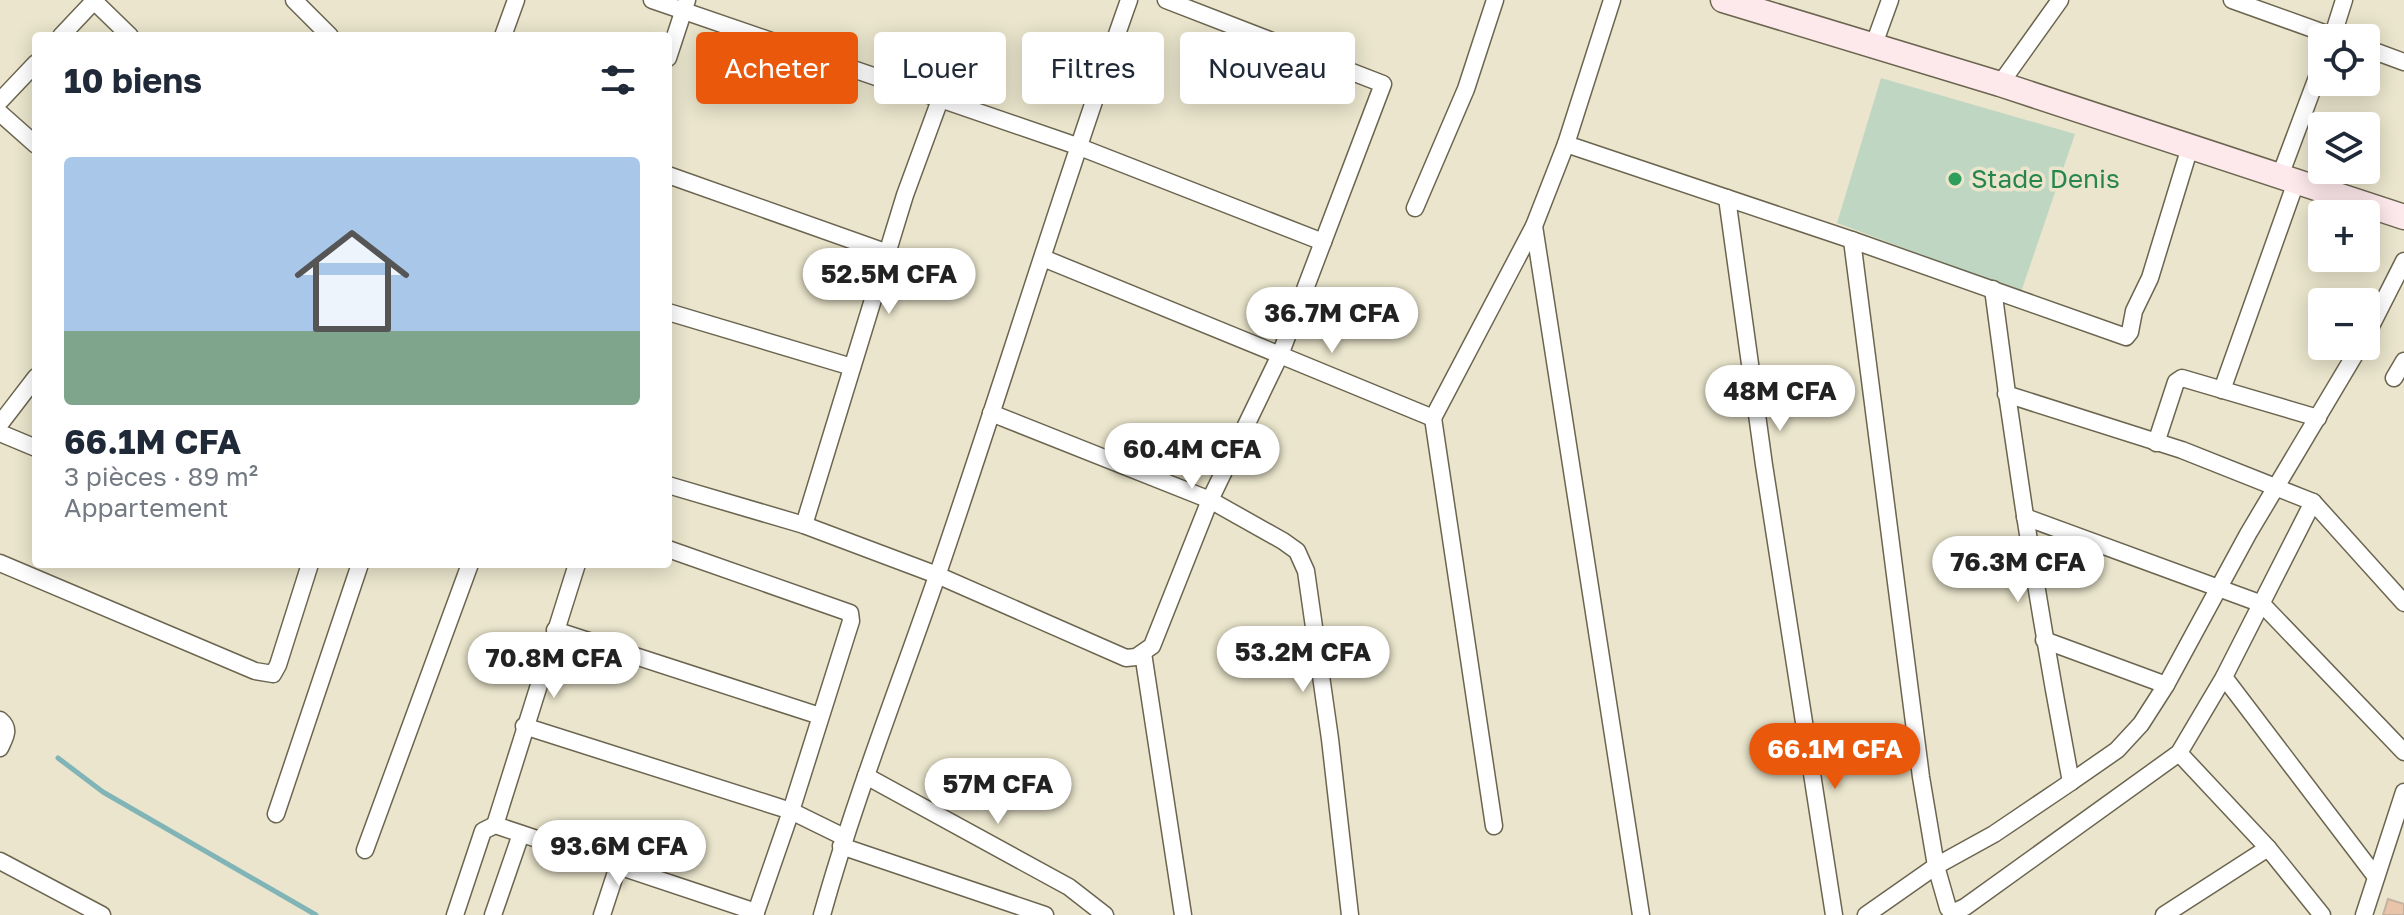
<!DOCTYPE html>
<html lang="fr">
<head>
<meta charset="utf-8">
<style>
  :root { --surface:#fff; --page:#f6f6f7; --text:#1f2937; --muted:#747a83; --line:#e0e1e3; --accent:#ea580c }
  body { margin:0; font-family:"Golos Text",sans-serif; background:var(--page); color:var(--text); height:100vh; display:flex; flex-direction:column; font-size:30px; white-space:nowrap }
  * { box-sizing:border-box; margin:0 }
  p { font-size:26px; color:var(--muted) }
  .icon { flex:none; width:44px; height:44px; fill:none; stroke:currentColor; stroke-width:2; stroke-linecap:round; stroke-linejoin:round }
  .map { position:relative; flex:1; overflow:hidden }
  .sheet { position:absolute; left:32px; top:32px; width:640px; height:536px; display:flex; flex-direction:column; background:var(--surface); border-radius:8px; box-shadow:0 4px 20px #0003 }
  .sheet>* { flex:none }
  .hud { position:absolute; left:696px; top:32px; width:760px; height:72px; display:flex; gap:16px }
  .controls { position:absolute; left:2308px; top:24px; display:grid; gap:16px }
  .controls a { display:grid; place-items:center; width:72px; height:72px; border-radius:8px; background:var(--surface); box-shadow:0 4px 20px #0003; font-size:40px }
  .price { position:absolute; translate:-50% -68px; padding:0 18px; border-radius:28px; background:#fff; color:#222; font-size:26px; line-height:52px; filter:drop-shadow(0 2px 4px #0008) }
  .price::after { content:''; position:absolute; left:50%; top:48px; width:24px; height:18px; margin-left:-12px; background:inherit; clip-path:polygon(0 0,100% 0,50% 100%) }
  .price.selected { background:var(--accent); color:#fff }
  ul { padding:0; list-style:none }
  li { display:grid; align-content:center; gap:16px; height:424px; padding:0 32px }
  li+li { border-top:2px solid var(--line) }
  li span { display:grid; place-items:center; height:248px; border-radius:8px; color:#555 }
  li>.icon { margin-inline-start:auto }
  span .icon { width:144px; height:144px; fill:#fffc; stroke-width:1 }
  li b { font-size:34px }
  h2 { display:flex; justify-content:space-between; align-items:center; height:96px; padding:0 32px; font-size:34px }
  .chip { padding:0 28px; border-radius:8px; background:var(--surface); box-shadow:0 4px 20px #0003; font-size:28px; line-height:72px }
  .chip.selected { background:var(--accent); color:#fff }
  .map>svg:first-child { display:block }
</style>
</head>
<body>
<div class="map">
<svg width="2404" height="915" viewBox="0 0 2404 915">
  <rect width="100%" height="100%" fill="#eae5cc"/>
  <polygon fill="#bfd7c2" points="1881,78 2075,134 2021,292 1837,223"/>
  <g fill="none" stroke-linecap="round" stroke-linejoin="round">
    <polyline stroke="#80b4b7" stroke-width="5" points="58,758 103,792 316,915"/>
  </g>
  <polygon fill="#e8c5a8" stroke="#c6b1a0" stroke-width="2" points="2388,899 2404,904 2404,915 2383,915"/>
  <g fill="none" stroke-linecap="round" stroke-linejoin="round">
    <defs>
      <g id="street">
        <polyline points="294,0 330,36"/>
        <polyline points="652,0 1077,146 1323,242"/>
        <polyline points="1166,0 1383,84 1280,355 1433,418 1534,226"/>
        <polyline points="1612,0 1566,144 1852,240"/>
        <polyline points="2232,0 2338,38"/>
        <polyline points="94,1 130,36"/>
        <polyline points="61,36 95,0"/>
        <polyline points="503,36 516,0"/>
        <polyline points="2332,38 2344,0"/>
        <polyline points="1873,47 1890,0"/>
        <polyline points="2366,48 2404,62"/>
        <polyline points="668,58 687,0"/>
        <polyline points="2000,84 2060,0"/>
        <polyline points="0,101 36,63"/>
        <polyline points="0,113 36,145"/>
        <polyline points="1566,144 1534,226 1641,915"/>
        <polyline points="668,175 888,253"/>
        <polyline points="2280,176 2322,64"/>
        <polyline points="1727,198 1764,465 1834,915"/>
        <polyline points="1415,208 1466,89 1495,0"/>
        <path d="M1993,289C2014,454 2040,619 2071,782L1994,834L1936,866L1948,908L1952,913L1965,907L2179,753L2224,677L2313,502L2182,450L2006,394"/>
        <polyline points="668,312 852,367"/>
        <polyline points="2366,336 2404,261"/>
        <polyline points="2394,378 2404,361"/>
        <polyline points="2222,390 2296,182"/>
        <polyline points="991,413 1210,500 1283,541 1297,551 1306,571 1330,739 1350,915"/>
        <polyline points="1433,418 1494,826"/>
        <polyline points="0,424 36,377"/>
        <polyline points="0,433 36,448"/>
        <polyline points="2156,443 2176,382 2182,378 2318,418"/>
        <polyline points="668,485 804,525 937,575 1126,658 1136,657 1152,646 1210,500 1280,355 1043,258"/>
        <polyline points="2313,502 2404,603"/>
        <polyline points="2025,517 2262,604 2404,752"/>
        <polyline points="804,525 905,195 941,97"/>
        <polyline points="668,549 850,613 851,621 791,811 844,837"/>
        <polyline points="0,563 255,671 273,674 278,665 310,564"/>
        <polyline points="555,630 820,716"/>
        <polyline points="2044,640 2166,685"/>
        <polyline points="1143,653 1183,915"/>
        <polyline points="2224,677 2376,877"/>
        <path d="M0,720C11,729 5,737 0,748"/>
        <polyline points="524,726 791,811 755,915"/>
        <polyline points="2179,753 2268,848 2322,915"/>
        <polyline points="866,776 1069,887 1105,915"/>
        <polyline points="2071,782 2117,750 2141,724 2166,685 2248,534 2360,346"/>
        <polyline points="276,814 360,564"/>
        <polyline points="495,825 577,564"/>
        <polyline points="841,846 1045,915"/>
        <polyline points="365,850 470,564"/>
        <polyline points="0,861 102,915"/>
        <polyline points="455,915 483,831 495,825 756,912"/>
        <polyline points="493,915 521,834"/>
        <polyline points="602,915 618,866"/>
        <path d="M822,915C854,800 898,689 937,576C1003,384 1061,191 1129,0"/>
        <polyline points="1866,915 1936,866 1921,777 1852,240 2126,337 2130,332 2134,311 2150,278 2190,147"/>
        <polyline points="2164,915 2268,848"/>
        <polyline points="2364,915 2404,792"/>
      </g>
      <polyline id="secondary" points="1723,0 2000,84 2404,217"/>
    </defs>
    <use href="#street" stroke="#6b6550" stroke-width="19"/>
    <use href="#secondary" stroke="#6b6550" stroke-width="27"/>
    <use href="#street" stroke="#fff" stroke-width="16"/>
    <use href="#secondary" stroke="#fde8eb" stroke-width="24"/>
  </g>
  <circle fill="#2e9e5b" stroke="#eae5cc" stroke-width="3" cx="1955" cy="179" r="8"/>
  <g text-anchor="middle" stroke-width="7" stroke-linejoin="round" paint-order="stroke">
    <g font-size="26" fill="#27864d" stroke="#eae5cc" text-anchor="start">
      <text x="1971" y="188">Stade Denis</text>
    </g>
  </g>
</svg>
<div class="controls">
<a><svg class="icon" aria-label="locate" viewBox="0 0 24 24"><circle cx="12" cy="12" r="6"/><path d="M12 2v4M12 18v4M2 12h4M18 12h4"/></svg></a>
<a><svg class="icon" aria-label="layers" viewBox="0 0 24 24"><path d="M12 4l9 5-9 5-9-5zM3 14l9 5 9-5"/></svg></a>
<a>+</a>
<a>−</a>
</div>
<b class="price" style="left:889px;top:316px">52.5M CFA</b>
<b class="price" style="left:1332px;top:355px">36.7M CFA</b>
<b class="price" style="left:1780px;top:433px">48M CFA</b>
<b class="price" style="left:1192px;top:491px">60.4M CFA</b>
<b class="price" style="left:2018px;top:604px">76.3M CFA</b>
<b class="price" style="left:1303px;top:694px">53.2M CFA</b>
<b class="price" style="left:554px;top:700px">70.8M CFA</b>
<b class="price selected" style="left:1835px;top:791px">66.1M CFA</b>
<b class="price" style="left:998px;top:826px">57M CFA</b>
<b class="price" style="left:619px;top:888px">93.6M CFA</b>
<div class="hud">
<a class="chip selected">Acheter</a>
<a class="chip">Louer</a>
<a class="chip">Filtres</a>
<a class="chip">Nouveau</a>
</div>
<section class="sheet">
<h2>10 biens<svg class="icon" aria-label="filters" viewBox="0 0 24 24"><path d="M4 7h16M4 17h16"/><circle cx="9" cy="7" r="2"/><circle cx="15" cy="17" r="2"/></svg></h2>
<ul>
<li><span style="background:linear-gradient(#a9c7e8 70%,#7fa58c 0)"><svg class="icon" aria-label="home" viewBox="0 0 24 24"><path d="M3 11l9-7 9 7M6 9v11h12V9"/></svg></span><div><b>66.1M CFA</b><p>3 pièces · 89 m²</p><p>Appartement</p></div></li>
</ul>
</section>
</div>
</body>
</html>
